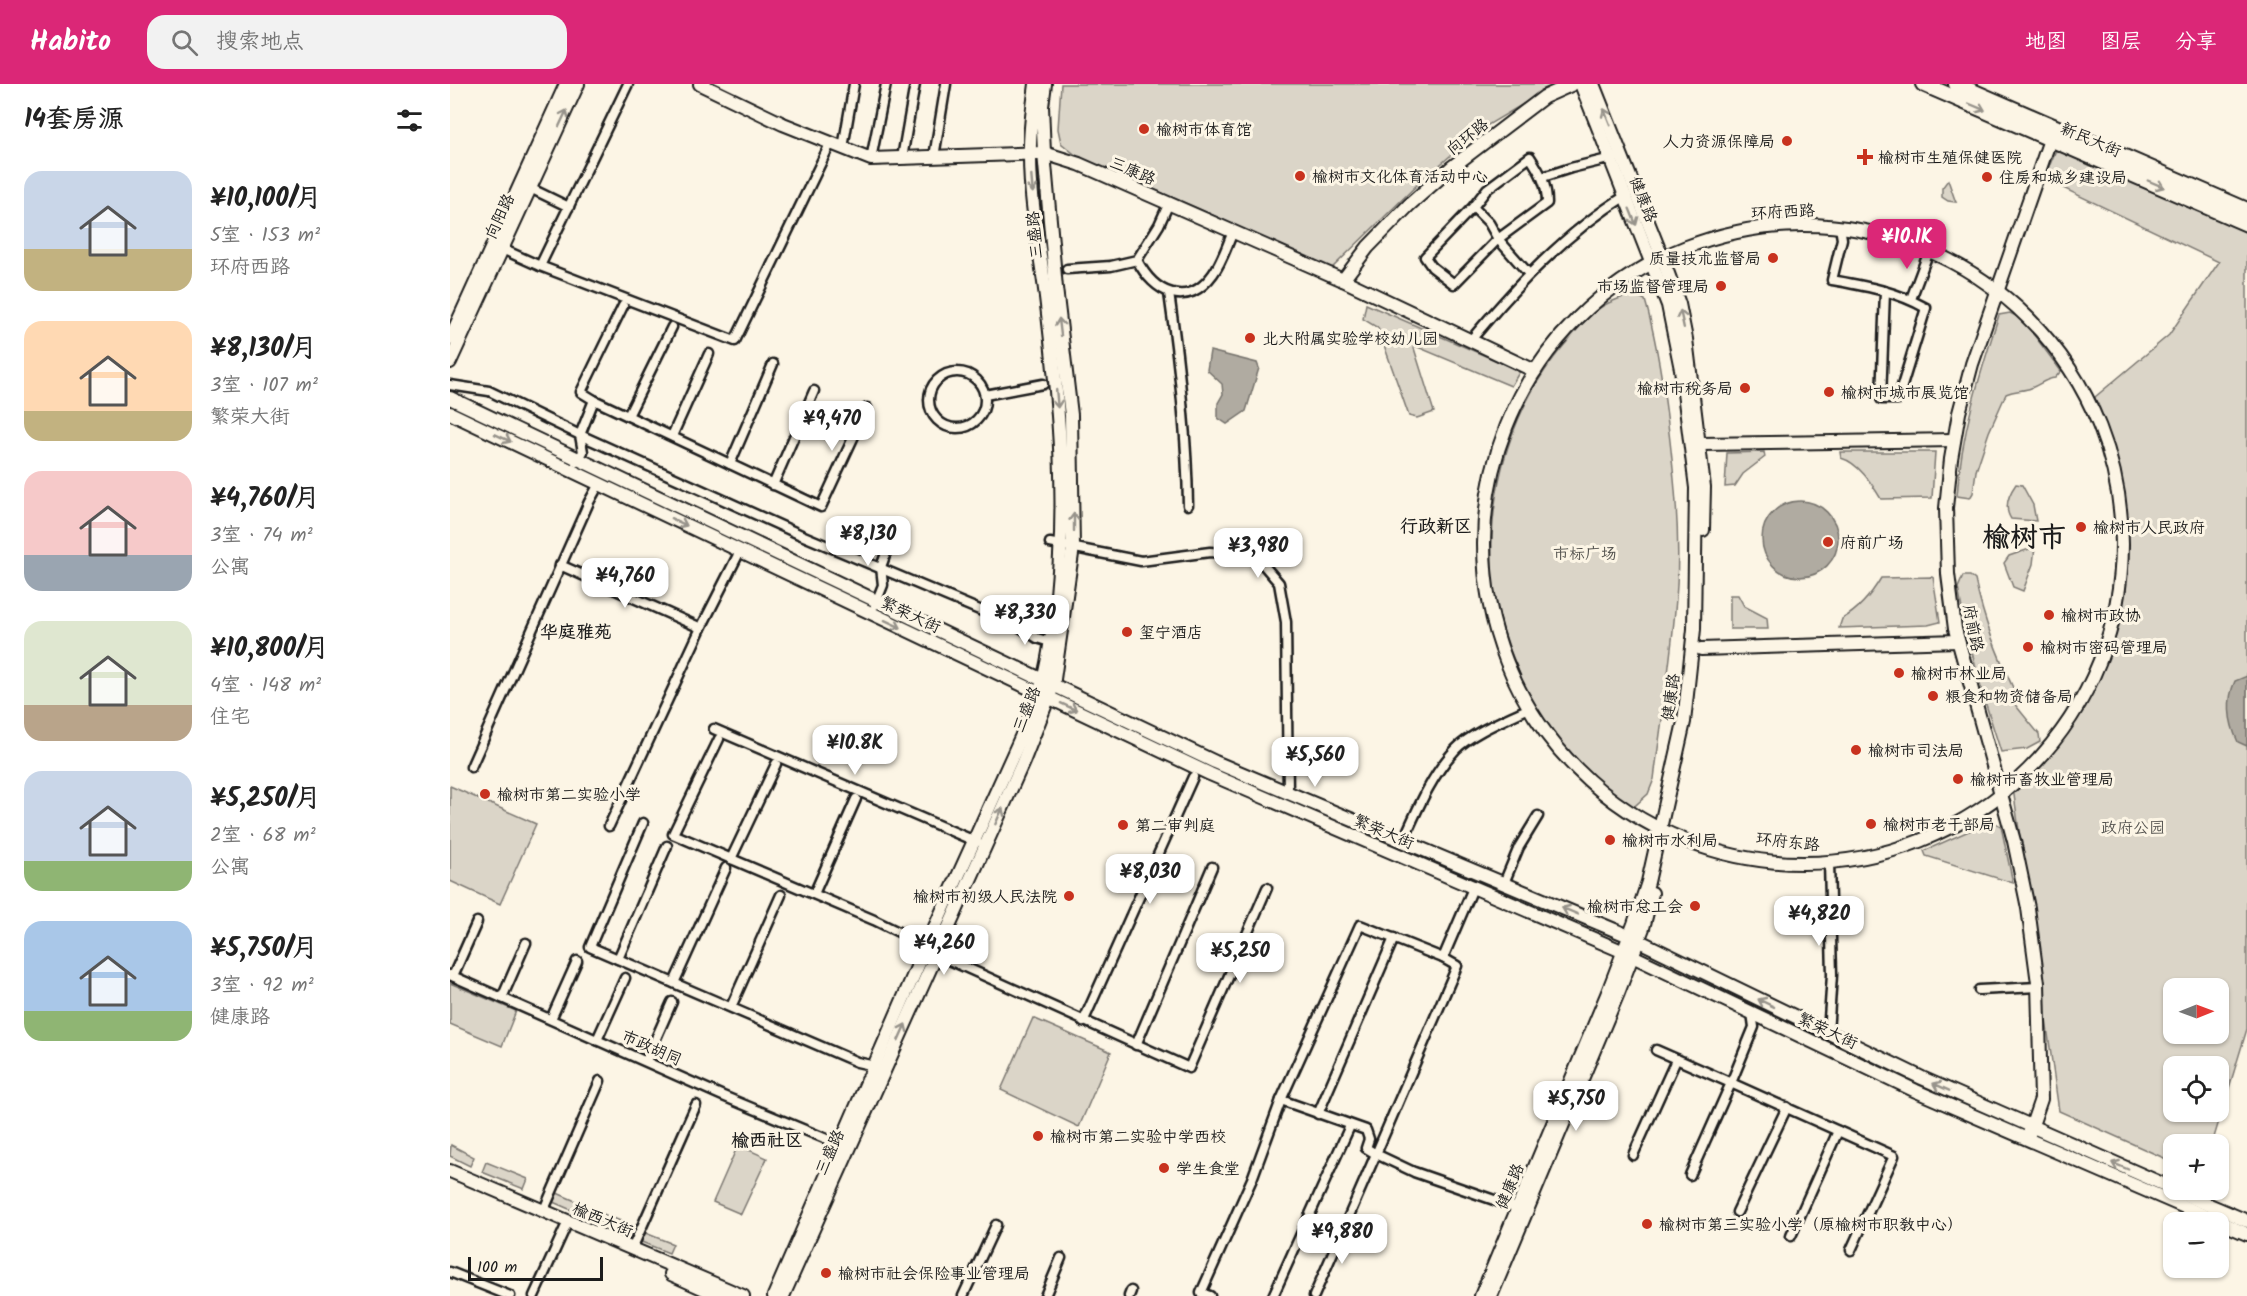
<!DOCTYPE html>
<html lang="zh">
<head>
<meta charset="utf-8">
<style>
  :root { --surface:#fff; --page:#f2f2f2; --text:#222; --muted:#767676; --accent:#db2777 }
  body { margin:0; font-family:Kalam,"LXGW WenKai TC",sans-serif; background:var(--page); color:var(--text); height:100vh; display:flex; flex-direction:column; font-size:22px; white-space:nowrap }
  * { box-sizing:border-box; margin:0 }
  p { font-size:20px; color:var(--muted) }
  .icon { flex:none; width:33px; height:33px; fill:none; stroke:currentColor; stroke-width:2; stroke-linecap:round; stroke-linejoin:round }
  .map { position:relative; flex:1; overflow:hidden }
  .side { display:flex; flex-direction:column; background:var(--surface); width:450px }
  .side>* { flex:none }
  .needle { width:39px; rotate:89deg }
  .tools { position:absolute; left:1713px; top:894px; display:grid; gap:12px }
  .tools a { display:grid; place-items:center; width:66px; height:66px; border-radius:12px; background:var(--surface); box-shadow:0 2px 4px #0004; font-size:30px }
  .scale { position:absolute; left:18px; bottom:15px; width:135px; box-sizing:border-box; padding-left:6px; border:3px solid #1c1c1c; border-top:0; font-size:16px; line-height:21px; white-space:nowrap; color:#1c1c1c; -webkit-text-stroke:4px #fcf5e5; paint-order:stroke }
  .price { position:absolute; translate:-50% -51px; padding:0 14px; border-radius:12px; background:#fff; color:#222; font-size:20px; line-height:39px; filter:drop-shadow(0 2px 3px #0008) }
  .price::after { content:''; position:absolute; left:50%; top:36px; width:18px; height:14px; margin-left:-9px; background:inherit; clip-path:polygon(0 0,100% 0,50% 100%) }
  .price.active { background:var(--accent); color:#fff }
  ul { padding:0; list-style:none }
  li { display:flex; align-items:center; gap:18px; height:150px; padding:0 24px }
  li span { display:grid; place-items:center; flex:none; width:168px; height:120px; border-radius:18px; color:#555 }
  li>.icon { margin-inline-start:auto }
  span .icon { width:72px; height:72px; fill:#fffc; stroke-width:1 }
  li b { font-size:26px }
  h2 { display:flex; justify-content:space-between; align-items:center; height:72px; padding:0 24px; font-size:26px }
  header { display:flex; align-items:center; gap:36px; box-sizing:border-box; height:84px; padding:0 30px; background:var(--accent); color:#fff }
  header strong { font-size:28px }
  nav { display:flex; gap:33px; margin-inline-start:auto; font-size:21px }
  .search { width:420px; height:54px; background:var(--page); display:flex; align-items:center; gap:15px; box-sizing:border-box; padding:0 21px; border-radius:18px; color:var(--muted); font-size:22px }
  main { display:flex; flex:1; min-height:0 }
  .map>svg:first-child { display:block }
</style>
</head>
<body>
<header>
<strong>Habito</strong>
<div class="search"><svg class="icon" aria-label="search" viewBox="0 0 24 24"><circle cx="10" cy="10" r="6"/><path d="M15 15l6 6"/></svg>搜索地点</div>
<nav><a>地图</a><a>图层</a><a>分享</a></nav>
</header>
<main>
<section class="side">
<h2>14套房源<svg class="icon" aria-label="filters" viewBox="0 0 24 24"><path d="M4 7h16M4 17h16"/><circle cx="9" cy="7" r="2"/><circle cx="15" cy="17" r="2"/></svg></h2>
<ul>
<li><span style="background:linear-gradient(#c9d6e8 65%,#c2b280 0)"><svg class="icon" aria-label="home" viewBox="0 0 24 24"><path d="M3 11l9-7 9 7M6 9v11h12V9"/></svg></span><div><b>¥10,100/月</b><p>5室 · 153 m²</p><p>环府西路</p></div></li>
<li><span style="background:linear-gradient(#ffd9b3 75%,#c2b280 0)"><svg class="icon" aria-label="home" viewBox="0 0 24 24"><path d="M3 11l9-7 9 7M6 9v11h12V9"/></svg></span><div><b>¥8,130/月</b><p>3室 · 107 m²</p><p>繁荣大街</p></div></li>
<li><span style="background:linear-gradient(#f6c9c9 70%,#9aa5b1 0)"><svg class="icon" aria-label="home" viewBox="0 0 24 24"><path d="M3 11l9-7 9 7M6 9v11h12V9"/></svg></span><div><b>¥4,760/月</b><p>3室 · 74 m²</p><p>公寓</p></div></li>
<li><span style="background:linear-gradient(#dfe7d0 70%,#b9a48a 0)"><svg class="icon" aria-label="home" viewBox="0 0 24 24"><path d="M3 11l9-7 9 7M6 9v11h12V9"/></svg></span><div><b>¥10,800/月</b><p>4室 · 148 m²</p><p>住宅</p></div></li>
<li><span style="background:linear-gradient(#c9d6e8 75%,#8fb573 0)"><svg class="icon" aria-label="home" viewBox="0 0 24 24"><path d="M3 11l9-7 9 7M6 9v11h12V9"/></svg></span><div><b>¥5,250/月</b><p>2室 · 68 m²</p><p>公寓</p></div></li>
<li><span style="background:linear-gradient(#a9c7e8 75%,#8fb573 0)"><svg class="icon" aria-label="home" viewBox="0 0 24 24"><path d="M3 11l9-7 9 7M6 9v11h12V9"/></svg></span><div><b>¥5,750/月</b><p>3室 · 92 m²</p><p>健康路</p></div></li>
</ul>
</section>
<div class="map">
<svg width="1797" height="1212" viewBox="0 0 1797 1212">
  <rect width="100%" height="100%" fill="#fcf5e5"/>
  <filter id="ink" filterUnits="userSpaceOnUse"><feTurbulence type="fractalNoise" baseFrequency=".0167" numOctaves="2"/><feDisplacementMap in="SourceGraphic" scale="12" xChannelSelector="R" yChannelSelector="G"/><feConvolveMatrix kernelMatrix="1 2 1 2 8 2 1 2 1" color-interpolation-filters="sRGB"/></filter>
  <g filter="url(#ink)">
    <g fill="#dbd5c8" stroke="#7c7872" stroke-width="1.5" fill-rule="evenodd">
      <polygon points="611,0 1107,0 1031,45 969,99 881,185 747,124 628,73 611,59 608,45"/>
      <path d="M1606,66L1797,145V945L1762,1060H1724L1723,1078L1609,1027L1563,704C1632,636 1676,550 1671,452C1671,442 1671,430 1669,420C1663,384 1652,349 1645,313L1719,251L1769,178L1594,95ZM1724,904H1768V950H1724ZM1724,982H1768V1028H1724Z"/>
      <polygon points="1498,96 1505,116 1506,118 1498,117 1492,113 1492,104"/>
      <path d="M1183,209L1195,216C1206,254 1212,293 1217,332C1224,389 1230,443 1227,501C1223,566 1212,631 1204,695L1198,710L1177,729C1144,704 1114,677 1091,643C1087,637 1081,630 1078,624C1075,615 1075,606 1072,597C1069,586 1063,575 1059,563C1050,539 1043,510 1042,483C1039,402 1062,322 1115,260C1125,248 1137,233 1150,224C1159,217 1173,214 1183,209Z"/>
      <polygon points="916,220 1070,287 1061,302 963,261 984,328 967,334 959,332 928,244 913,235"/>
      <path d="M1560,229L1572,235L1611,287L1605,294C1595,295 1591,300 1581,304C1574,307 1565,306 1556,310L1539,348L1526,387L1523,409L1520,414L1507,412C1511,349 1530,290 1549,231Z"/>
      <polygon points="1314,368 1315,373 1293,390 1285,402 1275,403 1277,369"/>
      <path d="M1390,368H1485L1482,414L1431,415C1422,400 1409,379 1391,374Z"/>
      <path d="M1566,400L1572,401L1583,421L1586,437L1561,435C1553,423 1559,410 1566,400Z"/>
      <polygon points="1585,463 1583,480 1573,507 1563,503 1554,479 1559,472"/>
      <path d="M1513,492H1520L1525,496C1534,537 1547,570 1565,608L1558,612L1589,650L1590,658L1577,665L1551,668L1532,608L1515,541L1508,504Z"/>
      <path d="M1483,493L1490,538L1478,541L1389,544L1392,535C1410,525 1421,511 1431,494Z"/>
      <polygon points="1280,511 1288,511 1294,522 1317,534 1318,545 1280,545"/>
      <polygon points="0,702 86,740 50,820 0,797"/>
      <polygon points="1541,737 1551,742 1563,799 1476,772 1474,767"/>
      <polygon points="0,899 66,927 52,962 0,940"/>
      <polygon points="583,934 661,968 629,1043 551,1006"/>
      <polygon points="1,1061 24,1073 20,1082 0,1072"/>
      <polygon points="288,1061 317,1074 291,1130 263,1118"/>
      <polygon points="36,1078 78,1095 74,1105 32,1088"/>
      <polygon points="107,1109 130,1119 126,1128 103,1118"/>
      <polygon points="153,1130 183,1142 180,1151 149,1138"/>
      <polygon points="193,1148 223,1160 219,1169 189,1157"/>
    </g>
    <g fill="#b0aba1" stroke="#75726c" stroke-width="1.5">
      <polygon points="760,267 807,279 809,284 796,327 777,340 768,334 768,319 773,310 772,300 757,286"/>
      <circle cx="1350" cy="455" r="38"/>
      <path d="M1797,592V662L1788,658C1779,639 1776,617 1785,597Z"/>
    </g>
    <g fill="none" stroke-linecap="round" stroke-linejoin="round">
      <defs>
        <g id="street">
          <polyline points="393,64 404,0"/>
          <polyline points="484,73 496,0"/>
          <polyline points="452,74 465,0"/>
          <polyline points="421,75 436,0"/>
          <polyline points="1093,93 1121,84 1166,73"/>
          <polyline points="80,104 119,123"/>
          <path d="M1023,123L975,173L982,183L1004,200L1048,155L1039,139L1023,123L1037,105L1080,73C1090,88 1097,100 1097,119L1048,155L1079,190"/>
          <path d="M1390,143L1392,155L1382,196C1415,202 1446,207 1476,224L1448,315H1431L1435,207"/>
          <polyline points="52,165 90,182 178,0"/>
          <path d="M687,176C704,209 737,226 763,190C772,178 777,161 783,148"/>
          <polyline points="90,182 285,257 380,60"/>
          <polyline points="617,185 661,182 687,176 709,141 719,119"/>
          <path d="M719,209C729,279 737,349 738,421"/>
          <polyline points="1461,215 1479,167"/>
          <polyline points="173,222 131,308 144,316 371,423 417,324"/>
          <path d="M1020,257C1066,202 1116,148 1177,111"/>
          <circle cx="507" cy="316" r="28"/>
          <polyline points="0,301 39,307 130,351 349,450 539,530 564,538 590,537"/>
          <polyline points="535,311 593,300"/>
          <polyline points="178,332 222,243"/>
          <polyline points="222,352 259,270"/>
          <polyline points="126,378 133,368 130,351 144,316"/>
          <polyline points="280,380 323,280"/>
          <polyline points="323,401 364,307"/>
          <polyline points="600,459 691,477 760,468 805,471 829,499 836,538 838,709"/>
          <polyline points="110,481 251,544"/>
          <polyline points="425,521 433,501 431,483 444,447"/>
          <polyline points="564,539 587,554 600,558"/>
          <polyline points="264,645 527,758"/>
          <polyline points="269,655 223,750 424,836 477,862"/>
          <polyline points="21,683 139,418 149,400"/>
          <polyline points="193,739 140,863 407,978 425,982"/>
          <polyline points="159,742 251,544 290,467"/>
          <path d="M953,757C967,726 982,690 1006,665C1023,648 1057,635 1079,624"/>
          <polyline points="281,775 326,680"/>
          <polyline points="1054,799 1069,763 1088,732"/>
          <polyline points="364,810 406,715"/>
          <polyline points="475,865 739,984 817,804"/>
          <polyline points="168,875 217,762"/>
          <polyline points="0,891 273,1012 391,1061"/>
          <polyline points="3,892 27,838"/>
          <polyline points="224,899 276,784"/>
          <polyline points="1529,906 1588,903"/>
          <polyline points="52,914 76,859"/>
          <polyline points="281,923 331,811"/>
          <polyline points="1302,929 1304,943 1281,999 1444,1072 1401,1166"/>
          <polyline points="101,935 127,877"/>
          <polyline points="633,938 743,693"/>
          <polyline points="1378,949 1382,891 1379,778"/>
          <polyline points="147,956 175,894"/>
          <polyline points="686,961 762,783"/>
          <polyline points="1206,966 1281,999 1240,1091"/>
          <polyline points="196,977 222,918"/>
          <polyline points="831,1016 916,1046 919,1055 916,1064 926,1070 1007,882 993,874"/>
          <polyline points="868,1030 944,854"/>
          <polyline points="1183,1071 1226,976"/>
          <polyline points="93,1128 150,997"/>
          <polyline points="1287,1128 1337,1023"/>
          <polyline points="1341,1152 1388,1047"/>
          <polyline points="182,1165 246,1021"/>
          <polyline points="0,1188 60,1212"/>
          <polyline points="84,1212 115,1144"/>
          <polyline points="513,1212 546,1141"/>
          <polyline points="595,1212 611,1174"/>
          <polyline points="679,1212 681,1207"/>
          <polyline points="760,1212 751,1209 802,1095 831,1016 910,841 993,874 1023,804"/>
          <polyline points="823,1212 900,1042"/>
          <polyline points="864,1212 926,1070 964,1088 1067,1124"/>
        </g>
        <g id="secondary">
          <polyline points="250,0 333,40 421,75 594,69 629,80 893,196 1085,287"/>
          <polyline points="1143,0 1212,173 1229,220 1236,255 1254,403 1253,446"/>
          <circle cx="1353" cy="460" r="319"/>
          <polyline points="893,196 918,163 959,121 1002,83 1094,13 1123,0"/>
          <polyline points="0,255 116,0"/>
          <polyline points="0,278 128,0"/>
          <polyline points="0,314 765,678 1179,852 1472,994 1724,1105"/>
          <polyline points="0,329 760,690 1174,868 1466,1007 1797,1150"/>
          <polyline points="1250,360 1504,356"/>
          <polyline points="1251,565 1508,557"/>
          <polyline points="1579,1050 1591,1015 1588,899 1578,824 1564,757 1505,545 1498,490 1496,424 1501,375 1509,329 1522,280 1603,47"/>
          <polyline points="0,1087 293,1212"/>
          <polyline points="1724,1106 1797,1137"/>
          <polyline points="221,1190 270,1212"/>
          <path d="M324,1212L475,865L586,620C596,592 600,564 604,535C619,428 609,320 596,213C590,166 580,119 580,73C579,48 583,24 586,0"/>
          <polyline points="333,1212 573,678 603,602 623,463 621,331 606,204 594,69 592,22 595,0"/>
          <polyline points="1031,1212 1158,908 1184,840 1198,798 1234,638 1244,545 1246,404 1231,285 1218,221 1131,0"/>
          <polyline points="1041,1212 1168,909 1193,844 1202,809"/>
        </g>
        <g id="primary">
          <polyline points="1473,0 1797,140"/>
          <polyline points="1506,0 1797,126"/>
        </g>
      </defs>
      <use href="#street" stroke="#1c1c1c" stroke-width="13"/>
      <use href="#secondary" stroke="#1c1c1c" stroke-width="16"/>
      <use href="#primary" stroke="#1c1c1c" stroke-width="18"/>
      <use href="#street" stroke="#fcf5e5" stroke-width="8"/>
      <use href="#secondary" stroke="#fcf5e5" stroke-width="12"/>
      <use href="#primary" stroke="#fcf5e5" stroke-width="14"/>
    </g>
    <defs><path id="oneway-shaft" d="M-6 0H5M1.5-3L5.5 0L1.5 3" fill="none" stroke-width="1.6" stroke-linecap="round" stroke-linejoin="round" transform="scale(1.5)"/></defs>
    <g stroke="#97938b">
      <use href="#oneway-shaft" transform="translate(1527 23) rotate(23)"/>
      <use href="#oneway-shaft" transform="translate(1157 33) rotate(-112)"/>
      <use href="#oneway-shaft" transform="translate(113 34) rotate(-65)"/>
      <use href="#oneway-shaft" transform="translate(582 100) rotate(85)"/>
      <use href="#oneway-shaft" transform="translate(1706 100) rotate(23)"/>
      <use href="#oneway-shaft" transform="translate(1183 133) rotate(68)"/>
      <use href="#oneway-shaft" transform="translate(1232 235) rotate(-102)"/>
      <use href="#oneway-shaft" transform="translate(610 243) rotate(-97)"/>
      <use href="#oneway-shaft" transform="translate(607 315) rotate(85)"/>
      <use href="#oneway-shaft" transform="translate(53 354) rotate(25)"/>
      <use href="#oneway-shaft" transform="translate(229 438) rotate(25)"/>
      <use href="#oneway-shaft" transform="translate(624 438) rotate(-90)"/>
      <use href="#oneway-shaft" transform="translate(443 540) rotate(25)"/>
      <use href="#oneway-shaft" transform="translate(619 623) rotate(25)"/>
      <use href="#oneway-shaft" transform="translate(549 732) rotate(-66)"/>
      <use href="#oneway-shaft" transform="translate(1120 827) rotate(-157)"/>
      <use href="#oneway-shaft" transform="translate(1316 919) rotate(-154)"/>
      <use href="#oneway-shaft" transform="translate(452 948) rotate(-66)"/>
      <use href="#oneway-shaft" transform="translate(1491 1003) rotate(-156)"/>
      <use href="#oneway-shaft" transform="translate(1670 1082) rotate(-157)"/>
    </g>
  </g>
  <g fill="#c8321e" stroke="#fcf5e5" stroke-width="2">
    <circle cx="694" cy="45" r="6"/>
    <circle cx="1337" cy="57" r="6"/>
    <path d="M1412 64h6v6h6v6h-6v6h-6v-6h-6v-6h6z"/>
    <circle cx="850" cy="92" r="6"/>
    <circle cx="1537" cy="93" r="6"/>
    <circle cx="1323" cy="174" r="6"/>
    <circle cx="1271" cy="202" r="6"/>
    <circle cx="800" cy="254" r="6"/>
    <circle cx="1295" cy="304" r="6"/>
    <circle cx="1379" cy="308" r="6"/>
    <circle cx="1631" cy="443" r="6"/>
    <circle cx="1378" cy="458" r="6"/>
    <circle cx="1599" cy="531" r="6"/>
    <circle cx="677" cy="548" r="6"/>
    <circle cx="1578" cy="563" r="6"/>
    <circle cx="1449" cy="589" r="6"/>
    <circle cx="1483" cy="612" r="6"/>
    <circle cx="1406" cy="666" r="6"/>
    <circle cx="1508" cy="695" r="6"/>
    <circle cx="35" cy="710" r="6"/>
    <circle cx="1421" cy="740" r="6"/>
    <circle cx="673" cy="741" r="6"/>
    <circle cx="1160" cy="756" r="6"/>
    <circle cx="619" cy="812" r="6"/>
    <circle cx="1245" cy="822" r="6"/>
    <circle cx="588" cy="1052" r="6"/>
    <circle cx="714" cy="1084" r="6"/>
    <circle cx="1197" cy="1140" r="6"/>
    <circle cx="376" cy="1189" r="6"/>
  </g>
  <g text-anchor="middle" stroke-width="6" stroke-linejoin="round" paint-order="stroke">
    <g font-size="16" fill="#1c1c1c" stroke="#fcf5e5" text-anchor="start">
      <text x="706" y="51">榆树市体育馆</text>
      <text x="1325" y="63" text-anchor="end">人力资源保障局</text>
      <text x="1428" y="79">榆树市生殖保健医院</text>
      <text x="862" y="98">榆树市文化体育活动中心</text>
      <text x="1549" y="99">住房和城乡建设局</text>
      <text x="1311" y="180" text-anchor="end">质量技术监督局</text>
      <text x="1259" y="208" text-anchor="end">市场监督管理局</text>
      <text x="812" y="260">北大附属实验学校幼儿园</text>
      <text x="1283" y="310" text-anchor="end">榆树市税务局</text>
      <text x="1391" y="314">榆树市城市展览馆</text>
      <text x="1643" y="449">榆树市人民政府</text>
      <text x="1390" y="464">府前广场</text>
      <text x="1611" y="537">榆树市政协</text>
      <text x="689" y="554">玺宁酒店</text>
      <text x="1590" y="569">榆树市密码管理局</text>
      <text x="1461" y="595">榆树市林业局</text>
      <text x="1495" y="618">粮食和物资储备局</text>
      <text x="1418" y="672">榆树市司法局</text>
      <text x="1520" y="701">榆树市畜牧业管理局</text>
      <text x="47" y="716">榆树市第二实验小学</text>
      <text x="1433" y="746">榆树市老干部局</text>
      <text x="685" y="747">第二审判庭</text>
      <text x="1172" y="762">榆树市水利局</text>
      <text x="607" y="818" text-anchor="end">榆树市初级人民法院</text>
      <text x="1233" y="828" text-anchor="end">榆树市总工会</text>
      <text x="600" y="1058">榆树市第二实验中学西校</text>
      <text x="726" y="1090">学生食堂</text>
      <text x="1209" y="1146">榆树市第三实验小学（原榆树市职教中心）</text>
      <text x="388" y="1195">榆树市社会保险事业管理局</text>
    </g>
    <g font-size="16" fill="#1c1c1c" stroke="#fcf5e5">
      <text transform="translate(1017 52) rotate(-38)" y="6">向环路</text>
      <text transform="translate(1641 55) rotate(23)" y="6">新民大街</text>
      <text transform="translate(683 86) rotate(23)" y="6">三康路</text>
      <text transform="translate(1194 115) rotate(68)" y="6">健康路</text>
      <text transform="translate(1333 127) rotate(-3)" y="6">环府西路</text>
      <text transform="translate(49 132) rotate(-65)" y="6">向阳路</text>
      <text transform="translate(584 151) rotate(-95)" y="6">三盛路</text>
      <text transform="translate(461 530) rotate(25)" y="6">繁荣大街</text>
      <text transform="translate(1524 544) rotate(79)" y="6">府前路</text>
      <text transform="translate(1220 613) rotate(-82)" y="6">健康路</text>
      <text transform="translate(576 625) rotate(-68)" y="6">三盛路</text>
      <text transform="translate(934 747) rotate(23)" y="6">繁荣大街</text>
      <text transform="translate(1338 757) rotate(6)" y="6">环府东路</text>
      <text transform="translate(1378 946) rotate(25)" y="6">繁荣大街</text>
      <text transform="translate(202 963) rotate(24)" y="6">市政胡同</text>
      <text transform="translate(379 1068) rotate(-66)" y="6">三盛路</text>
      <text transform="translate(1059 1102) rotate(-67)" y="6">健康路</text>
      <text transform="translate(153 1135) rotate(23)" y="6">榆西大街</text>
    </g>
    <g font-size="16" fill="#555450" stroke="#fcf5e5">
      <text x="1135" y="475">市标广场</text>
      <text x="1683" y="749">政府公园</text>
    </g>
    <g font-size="18" font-weight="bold" fill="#1c1c1c" stroke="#fcf5e5">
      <text x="986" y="448">行政新区</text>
      <text x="126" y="554">华庭雅苑</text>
      <text x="317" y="1062">榆西社区</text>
    </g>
    <g font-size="28" font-weight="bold" fill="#1c1c1c" stroke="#fcf5e5">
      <text x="1574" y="462">榆树市</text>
    </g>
  </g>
</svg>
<div class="tools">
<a><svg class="needle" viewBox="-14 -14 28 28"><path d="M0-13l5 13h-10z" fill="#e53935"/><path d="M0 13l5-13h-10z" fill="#767676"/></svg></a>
<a><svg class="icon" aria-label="locate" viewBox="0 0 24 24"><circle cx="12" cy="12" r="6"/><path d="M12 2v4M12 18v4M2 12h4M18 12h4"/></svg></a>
<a>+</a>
<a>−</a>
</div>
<div class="scale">100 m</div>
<b class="price active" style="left:1457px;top:186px">¥10.1K</b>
<b class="price" style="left:382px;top:368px">¥9,470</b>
<b class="price" style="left:418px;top:483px">¥8,130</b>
<b class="price" style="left:808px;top:495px">¥3,980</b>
<b class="price" style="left:175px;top:525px">¥4,760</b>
<b class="price" style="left:575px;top:562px">¥8,330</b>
<b class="price" style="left:405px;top:692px">¥10.8K</b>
<b class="price" style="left:865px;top:704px">¥5,560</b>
<b class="price" style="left:700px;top:821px">¥8,030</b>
<b class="price" style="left:1369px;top:863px">¥4,820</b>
<b class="price" style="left:494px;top:892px">¥4,260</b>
<b class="price" style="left:790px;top:900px">¥5,250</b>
<b class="price" style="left:1126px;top:1048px">¥5,750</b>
<b class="price" style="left:892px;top:1181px">¥9,880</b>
</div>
</main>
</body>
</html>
